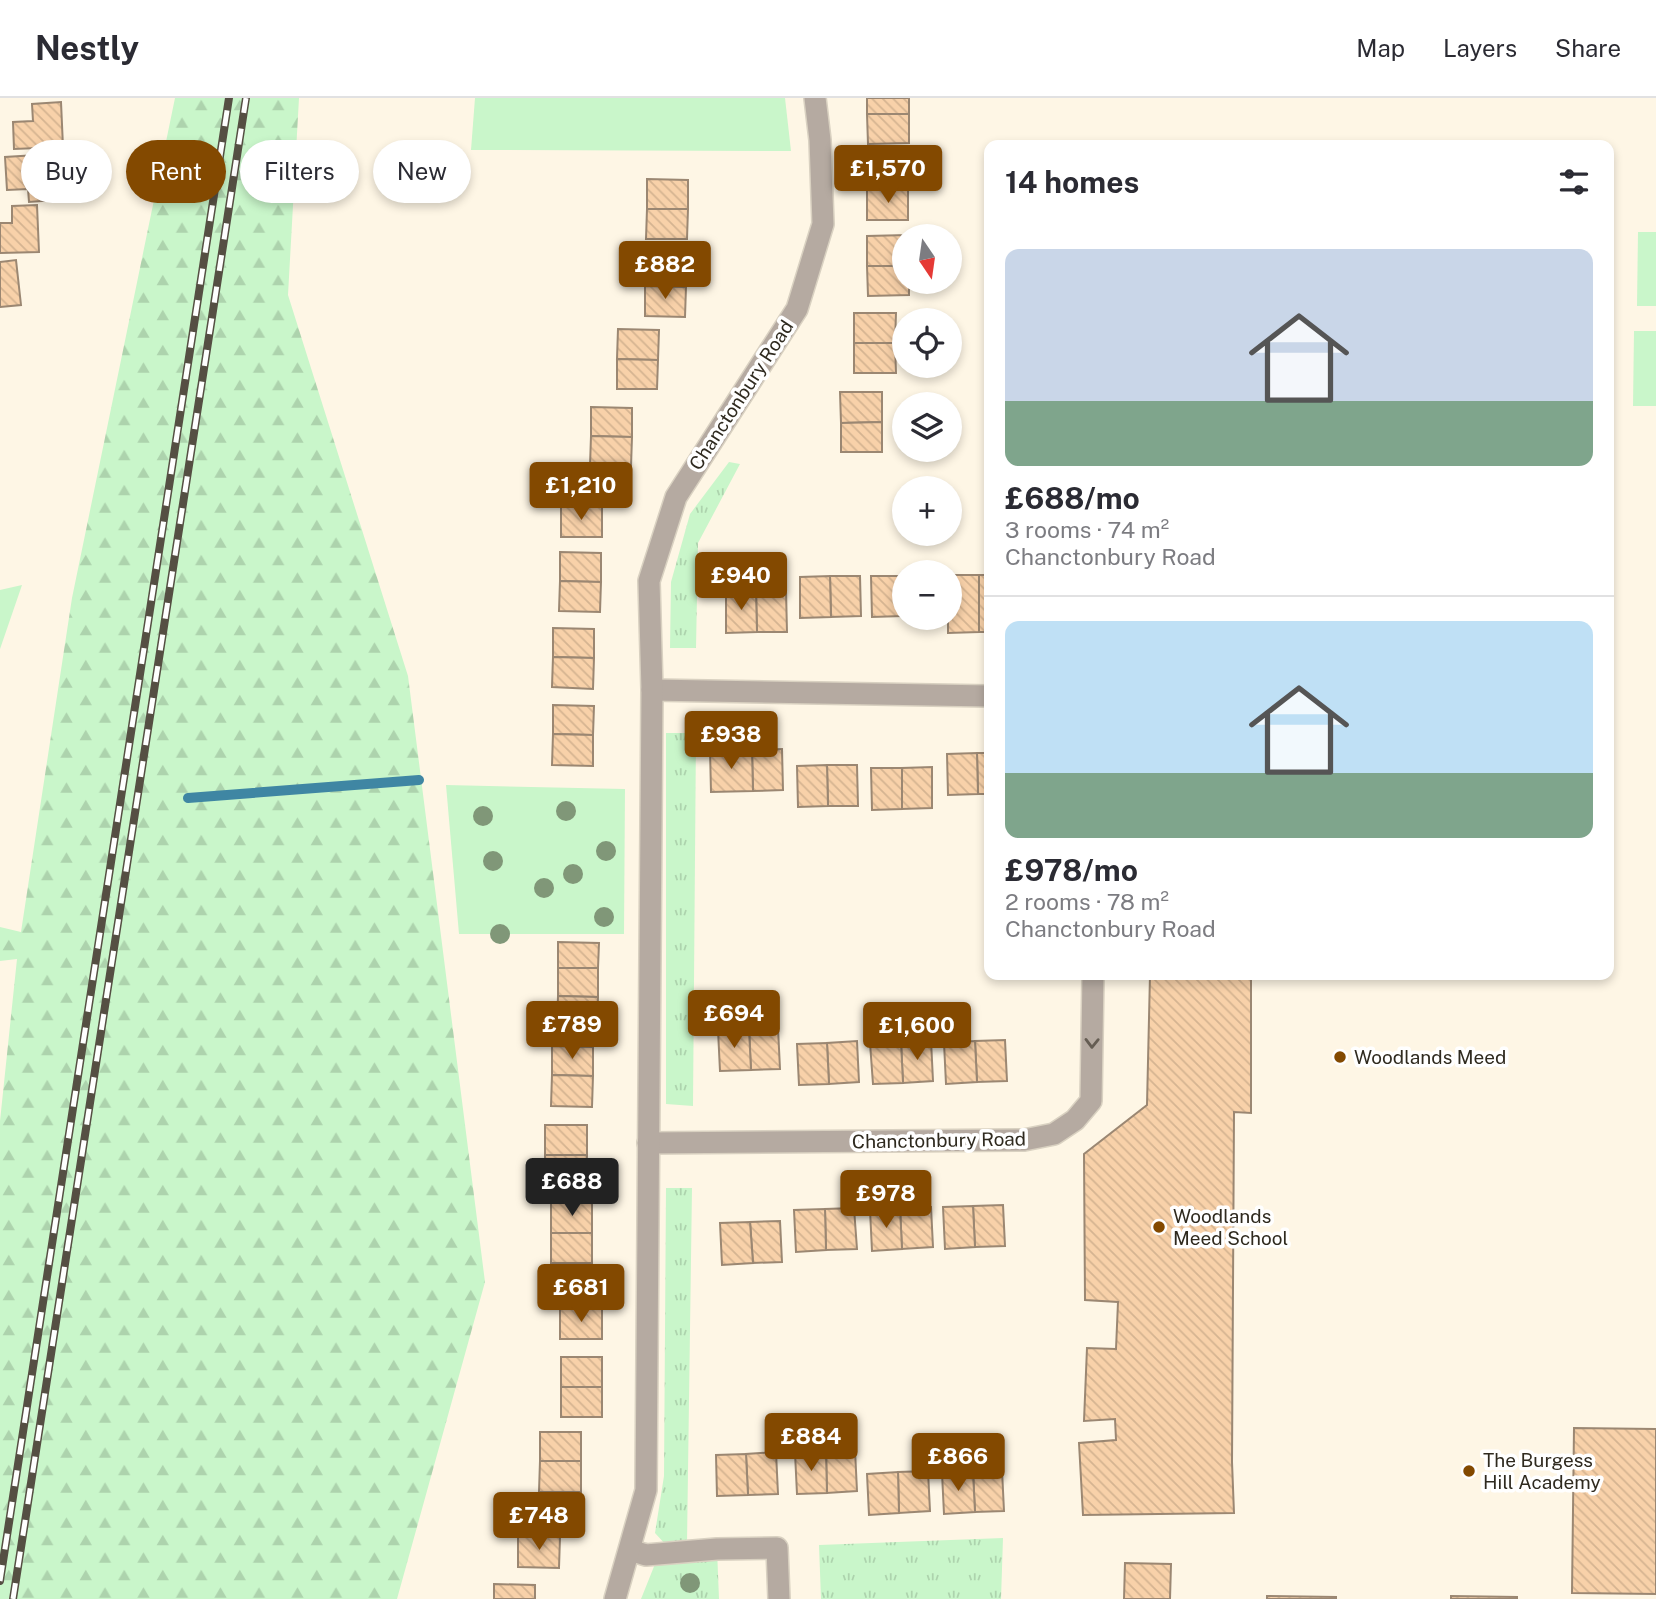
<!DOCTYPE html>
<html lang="en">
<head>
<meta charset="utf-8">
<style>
  :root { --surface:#fff; --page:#f2f2f3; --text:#2b2b33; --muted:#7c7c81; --line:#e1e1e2; --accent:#834900 }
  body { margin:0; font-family:"Public Sans",sans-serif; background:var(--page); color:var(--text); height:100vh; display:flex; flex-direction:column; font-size:26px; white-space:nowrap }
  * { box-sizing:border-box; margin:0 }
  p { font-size:23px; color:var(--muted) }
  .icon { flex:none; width:38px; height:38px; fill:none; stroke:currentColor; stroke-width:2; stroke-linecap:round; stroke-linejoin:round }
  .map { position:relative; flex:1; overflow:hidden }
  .side { position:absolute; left:984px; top:42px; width:630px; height:840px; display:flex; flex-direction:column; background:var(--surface); border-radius:14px; box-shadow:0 4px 10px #0003 }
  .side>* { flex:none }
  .guide { position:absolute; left:21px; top:42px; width:665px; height:63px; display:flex; gap:14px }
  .needle { width:46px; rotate:167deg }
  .tools { position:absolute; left:892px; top:126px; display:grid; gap:14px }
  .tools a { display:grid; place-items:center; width:70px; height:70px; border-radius:50%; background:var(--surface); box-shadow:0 4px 10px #0003; font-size:35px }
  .price { position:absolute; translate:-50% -60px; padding:0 16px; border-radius:7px; background:var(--accent); color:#fff; font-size:23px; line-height:46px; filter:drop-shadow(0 2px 4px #0008) }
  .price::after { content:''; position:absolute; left:50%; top:42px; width:21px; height:16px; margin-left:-10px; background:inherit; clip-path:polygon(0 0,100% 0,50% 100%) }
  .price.on { background:#222; color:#fff }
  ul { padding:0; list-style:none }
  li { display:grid; align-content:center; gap:14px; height:371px; padding:0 21px }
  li+li { border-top:2px solid var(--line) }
  li span { display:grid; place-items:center; height:217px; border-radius:14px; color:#555 }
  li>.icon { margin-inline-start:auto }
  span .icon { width:126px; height:126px; fill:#fffc; stroke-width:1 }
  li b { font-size:30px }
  h2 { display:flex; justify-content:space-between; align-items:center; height:84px; padding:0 21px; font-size:30px }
  .pill { padding:0 24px; border-radius:32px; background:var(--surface); box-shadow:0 4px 10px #0003; font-size:24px; line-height:63px }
  .pill.on { background:var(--accent); color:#fff }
  header { display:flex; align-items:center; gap:42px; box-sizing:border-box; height:98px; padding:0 35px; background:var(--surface); border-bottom:2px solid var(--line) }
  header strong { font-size:33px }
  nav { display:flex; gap:38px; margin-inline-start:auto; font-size:24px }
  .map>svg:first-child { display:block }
</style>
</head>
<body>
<header>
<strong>Nestly</strong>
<nav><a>Map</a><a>Layers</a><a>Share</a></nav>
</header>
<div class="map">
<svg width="1656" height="1501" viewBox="0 0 1656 1501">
  <defs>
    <pattern id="grass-tufts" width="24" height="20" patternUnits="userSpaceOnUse" patternTransform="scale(1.75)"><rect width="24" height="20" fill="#c9f6ca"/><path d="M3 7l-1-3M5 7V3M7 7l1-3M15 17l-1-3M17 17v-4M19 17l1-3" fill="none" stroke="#add3ad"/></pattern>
    <pattern id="forest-firs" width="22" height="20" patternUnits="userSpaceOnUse" patternTransform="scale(1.75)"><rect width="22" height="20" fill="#c9f6ca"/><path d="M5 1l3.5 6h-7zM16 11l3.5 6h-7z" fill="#add3ad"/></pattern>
    <pattern id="building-back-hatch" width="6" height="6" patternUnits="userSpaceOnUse" patternTransform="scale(1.75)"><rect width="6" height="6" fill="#f8d1a9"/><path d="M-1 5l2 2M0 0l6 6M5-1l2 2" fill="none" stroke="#d5b491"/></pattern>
  </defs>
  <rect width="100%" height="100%" fill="#fef6e5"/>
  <g fill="url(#grass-tufts)">
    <polygon points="729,364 740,366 698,445 696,550 670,550 671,484 690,416"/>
    <polygon points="666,635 696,635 693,1008 666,1006"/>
    <polygon points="666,1090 692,1090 687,1446 666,1447 655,1435 664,1378"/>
    <polygon points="1003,1440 1001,1501 821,1501 819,1447"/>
    <polygon points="717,1451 719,1501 641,1501 655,1466"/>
  </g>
  <polygon fill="url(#forest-firs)" points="175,0 299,0 288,197 408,578 485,1184 397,1501 0,1501 0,1023 17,861 0,863 0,829 21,834 72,500"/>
  <g fill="#c9f6ca">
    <polygon points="475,0 785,0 791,53 471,52"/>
    <polygon points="1638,134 1656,134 1656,208 1637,208"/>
    <polygon points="1634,233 1656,233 1656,308 1633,308"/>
    <polygon points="22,487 0,551 0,492"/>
    <polygon points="446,687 625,691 624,836 459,836"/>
  </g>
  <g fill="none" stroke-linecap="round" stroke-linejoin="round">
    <polyline stroke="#3f86a3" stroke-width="10" points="188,700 419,682"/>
  </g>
  <g fill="url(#building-back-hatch)" stroke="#9b8772" stroke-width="2">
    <rect x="867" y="0" width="42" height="16"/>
    <polygon points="61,4 63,49 14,51 13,24 33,23 32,6"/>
    <polygon points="867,16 909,16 909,45 868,46"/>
    <polygon points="53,56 55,102 29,104 28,91 7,92 5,59"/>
    <polygon points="908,61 908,92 867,92 867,62"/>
    <polygon points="647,81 688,82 688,111 647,111"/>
    <rect x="867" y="92" width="41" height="30"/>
    <polygon points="37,107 39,154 0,155 0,125 12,125 12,108"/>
    <polygon points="647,111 688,111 687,141 646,141"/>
    <polygon points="908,137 905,138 905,168 867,168 867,138"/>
    <polygon points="646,159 687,159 686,189 645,188"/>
    <polygon points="16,162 21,207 0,209 0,164"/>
    <polygon points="867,168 905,168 905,184 909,184 909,197 868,198"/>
    <polygon points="645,188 686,189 685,219 645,218"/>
    <polygon points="854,215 896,215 895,245 854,245"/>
    <polygon points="618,231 659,232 658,262 617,261"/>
    <polygon points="854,245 895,245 896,275 854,275"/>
    <polygon points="617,261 658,262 657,291 617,291"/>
    <polygon points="840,294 882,294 882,324 841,325"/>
    <polygon points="591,309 632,310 632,339 591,338"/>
    <polygon points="882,324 882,354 841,354 841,325"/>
    <polygon points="591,338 632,339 631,369 590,368"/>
    <polygon points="562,379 603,380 602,409 561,408"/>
    <polygon points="561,408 602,409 602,439 561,439"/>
    <polygon points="560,454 601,455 601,484 560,483"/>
    <polygon points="905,477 905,518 902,518 902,478"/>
    <polygon points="950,477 979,477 979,534 948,535 948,520 950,520"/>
    <rect x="979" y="477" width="10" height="57"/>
    <polygon points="830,478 860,478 861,518 831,519"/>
    <polygon points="830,478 831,519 800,520 800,479"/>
    <polygon points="871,478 902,478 902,518 872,519"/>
    <polygon points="560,483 601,484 600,514 559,513"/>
    <polygon points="786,492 787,534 757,534 756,493"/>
    <polygon points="726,493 756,493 757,534 726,535"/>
    <polygon points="553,530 594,531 594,560 553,559"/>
    <polygon points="553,559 594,560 593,591 552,589"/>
    <polygon points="553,607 594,608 593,637 553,636"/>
    <polygon points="553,636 593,637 593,668 552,667"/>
    <polygon points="782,651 783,692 753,693 752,652"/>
    <polygon points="710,652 752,652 753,693 711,694"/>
    <polygon points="977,655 989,655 989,696 978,696"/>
    <polygon points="977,655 978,696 948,697 947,656"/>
    <polygon points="827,667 857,667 858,708 828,708"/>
    <polygon points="827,667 828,708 798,709 797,668"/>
    <polygon points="932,669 932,710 902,711 902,670"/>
    <polygon points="871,670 902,670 902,711 872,712"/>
    <polygon points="558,844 599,845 598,870 558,870"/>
    <polygon points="558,870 598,870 598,899 558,898"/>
    <polygon points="1150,877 1251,877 1251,1015 1234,1014 1232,1364 1234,1415 1083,1417 1079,1345 1116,1342 1115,1321 1084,1323 1087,1250 1116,1251 1118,1204 1085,1202 1084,1056 1147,1007"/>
    <polygon points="558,898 598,899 597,932 557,931"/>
    <polygon points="778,930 780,971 751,972 749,931"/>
    <polygon points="749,931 751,972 720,973 718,932"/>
    <polygon points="931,942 933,983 903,985 901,944"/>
    <polygon points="1005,942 1007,983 977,984 975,943"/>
    <polygon points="857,943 859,984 829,986 827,945"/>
    <polygon points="975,943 977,984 946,986 944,945"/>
    <polygon points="901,944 903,985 873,986 870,945"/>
    <polygon points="827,945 829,986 799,987 797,946"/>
    <polygon points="552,948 593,949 593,978 552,977"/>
    <polygon points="552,977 593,978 592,1009 551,1008"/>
    <rect x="545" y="1027" width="42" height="30"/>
    <polygon points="545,1057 587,1057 586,1088 545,1087"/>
    <rect x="551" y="1105" width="41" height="30"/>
    <polygon points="1003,1107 1005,1148 975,1149 973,1108"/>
    <polygon points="973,1108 975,1149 945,1151 943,1109"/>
    <polygon points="931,1109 933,1149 902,1151 900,1110"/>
    <polygon points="854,1110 857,1151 826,1152 825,1111"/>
    <polygon points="900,1110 902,1151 872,1153 870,1112"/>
    <polygon points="825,1111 826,1152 796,1154 794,1112"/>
    <polygon points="780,1123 782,1164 753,1165 750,1124"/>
    <polygon points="750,1124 753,1165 722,1167 720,1125"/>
    <rect x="551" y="1135" width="41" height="30"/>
    <polygon points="561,1181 602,1181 602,1211 560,1211"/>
    <rect x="560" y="1211" width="42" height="30"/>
    <rect x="561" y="1259" width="41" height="30"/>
    <rect x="561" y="1289" width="41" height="30"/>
    <polygon points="1574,1330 1656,1331 1656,1496 1572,1495"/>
    <rect x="540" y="1334" width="41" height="29"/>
    <polygon points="855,1352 857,1393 827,1395 826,1354"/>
    <polygon points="776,1354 778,1396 748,1397 746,1356"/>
    <polygon points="826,1354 827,1395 797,1396 795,1355"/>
    <polygon points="746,1356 748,1397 717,1398 716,1357"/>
    <polygon points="540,1363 581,1363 581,1394 539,1394"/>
    <polygon points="1002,1372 1004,1413 975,1414 973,1374"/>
    <polygon points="928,1373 930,1413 899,1415 898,1374"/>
    <polygon points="898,1374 899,1415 869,1417 867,1376"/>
    <polygon points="973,1374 975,1414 944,1416 942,1375"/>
    <rect x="518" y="1409" width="42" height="30"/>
    <polygon points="518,1439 560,1439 559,1470 518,1469"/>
    <polygon points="1125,1465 1171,1466 1170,1501 1124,1501"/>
    <polygon points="494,1486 535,1487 535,1501 494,1501"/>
    <polygon points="1267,1498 1336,1499 1336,1501 1267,1501"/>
    <polygon points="1451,1498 1517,1499 1517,1501 1451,1501"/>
  </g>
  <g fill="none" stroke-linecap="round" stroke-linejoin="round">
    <defs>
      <g id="minor">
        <polyline points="652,592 989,598"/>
        <polyline points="648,1045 1024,1042 1054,1036 1075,1022 1091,1003 1093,877"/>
        <polyline points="630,1452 646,1457 717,1451 777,1450 779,1501"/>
        <polyline points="615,1501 646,1392 652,592 649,483 676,399 797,211 823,126 820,42 815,0"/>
      </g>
    </defs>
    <use href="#minor" stroke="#d9d1c1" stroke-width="24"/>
    <use href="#minor" stroke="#b5aaa1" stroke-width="21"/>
    <defs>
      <g id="rail">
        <polyline points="0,1483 229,0"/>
        <polyline points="13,1501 246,0"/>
      </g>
    </defs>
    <use href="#rail" stroke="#554f43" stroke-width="8"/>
    <use href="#rail" stroke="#fff" stroke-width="5" stroke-dasharray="16" stroke-linecap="butt"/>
  </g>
  <g fill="#809778">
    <circle cx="566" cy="713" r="10"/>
    <circle cx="483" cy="718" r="10"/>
    <circle cx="606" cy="753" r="10"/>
    <circle cx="493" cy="763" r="10"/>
    <circle cx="573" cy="776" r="10"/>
    <circle cx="544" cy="790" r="10"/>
    <circle cx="604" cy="819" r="10"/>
    <circle cx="500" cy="836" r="10"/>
    <circle cx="690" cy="1485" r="10"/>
  </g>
  <defs><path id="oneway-chevron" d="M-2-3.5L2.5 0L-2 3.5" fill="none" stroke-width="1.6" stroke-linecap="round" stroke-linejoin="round" transform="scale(1.75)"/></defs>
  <use stroke="#655d53" href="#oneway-chevron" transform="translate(1092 945) rotate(91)"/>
  <g fill="#834900" stroke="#fff" stroke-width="2.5">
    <circle cx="1340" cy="959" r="7"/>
    <circle cx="1159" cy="1129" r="7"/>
    <circle cx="1469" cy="1373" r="7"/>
  </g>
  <g text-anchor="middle" stroke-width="7" stroke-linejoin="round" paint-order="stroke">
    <g font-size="19" fill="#2f2a1f" stroke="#fff">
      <text transform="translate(741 297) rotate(-57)" y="7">Chanctonbury Road</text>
      <text transform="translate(939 1042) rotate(-1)" y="7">Chanctonbury Road</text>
    </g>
    <g font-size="19" fill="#2f2a1f" stroke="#fff" text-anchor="start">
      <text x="1354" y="966">Woodlands Meed</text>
      <text x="1173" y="1125">Woodlands<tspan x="1173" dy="22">Meed School</tspan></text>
      <text x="1483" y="1369">The Burgess<tspan x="1483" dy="22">Hill Academy</tspan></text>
    </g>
  </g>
</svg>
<div class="tools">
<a><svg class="needle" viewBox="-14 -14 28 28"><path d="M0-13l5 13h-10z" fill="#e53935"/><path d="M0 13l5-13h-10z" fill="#7c7c81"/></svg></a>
<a><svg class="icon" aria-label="locate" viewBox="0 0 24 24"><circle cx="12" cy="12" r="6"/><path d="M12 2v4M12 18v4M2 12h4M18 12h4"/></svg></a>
<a><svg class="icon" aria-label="layers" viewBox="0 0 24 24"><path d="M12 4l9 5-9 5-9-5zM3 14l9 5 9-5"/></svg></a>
<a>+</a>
<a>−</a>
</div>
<b class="price" style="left:888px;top:107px">£1,570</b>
<b class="price" style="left:665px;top:203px">£882</b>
<b class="price" style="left:581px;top:424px">£1,210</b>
<b class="price" style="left:741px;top:514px">£940</b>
<b class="price" style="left:731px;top:673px">£938</b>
<b class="price" style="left:734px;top:952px">£694</b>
<b class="price" style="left:572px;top:963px">£789</b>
<b class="price" style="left:917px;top:964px">£1,600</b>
<b class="price on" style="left:572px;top:1120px">£688</b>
<b class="price" style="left:886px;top:1132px">£978</b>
<b class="price" style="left:581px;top:1226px">£681</b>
<b class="price" style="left:811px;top:1375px">£884</b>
<b class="price" style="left:958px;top:1395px">£866</b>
<b class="price" style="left:539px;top:1454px">£748</b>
<div class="guide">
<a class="pill">Buy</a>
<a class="pill on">Rent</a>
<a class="pill">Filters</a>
<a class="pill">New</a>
</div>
<section class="side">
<h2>14 homes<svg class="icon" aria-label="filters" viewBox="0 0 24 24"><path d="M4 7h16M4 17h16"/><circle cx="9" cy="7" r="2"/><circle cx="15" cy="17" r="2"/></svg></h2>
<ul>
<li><span style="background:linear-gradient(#c9d6e8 70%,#7fa58c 0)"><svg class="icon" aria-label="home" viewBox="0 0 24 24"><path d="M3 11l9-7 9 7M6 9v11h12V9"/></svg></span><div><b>£688/mo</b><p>3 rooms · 74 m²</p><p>Chanctonbury Road</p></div></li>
<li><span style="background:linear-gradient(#bfe0f5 70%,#7fa58c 0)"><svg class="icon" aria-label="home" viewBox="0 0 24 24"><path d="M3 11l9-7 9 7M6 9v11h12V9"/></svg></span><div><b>£978/mo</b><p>2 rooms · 78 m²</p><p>Chanctonbury Road</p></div></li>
</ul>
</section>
</div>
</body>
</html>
